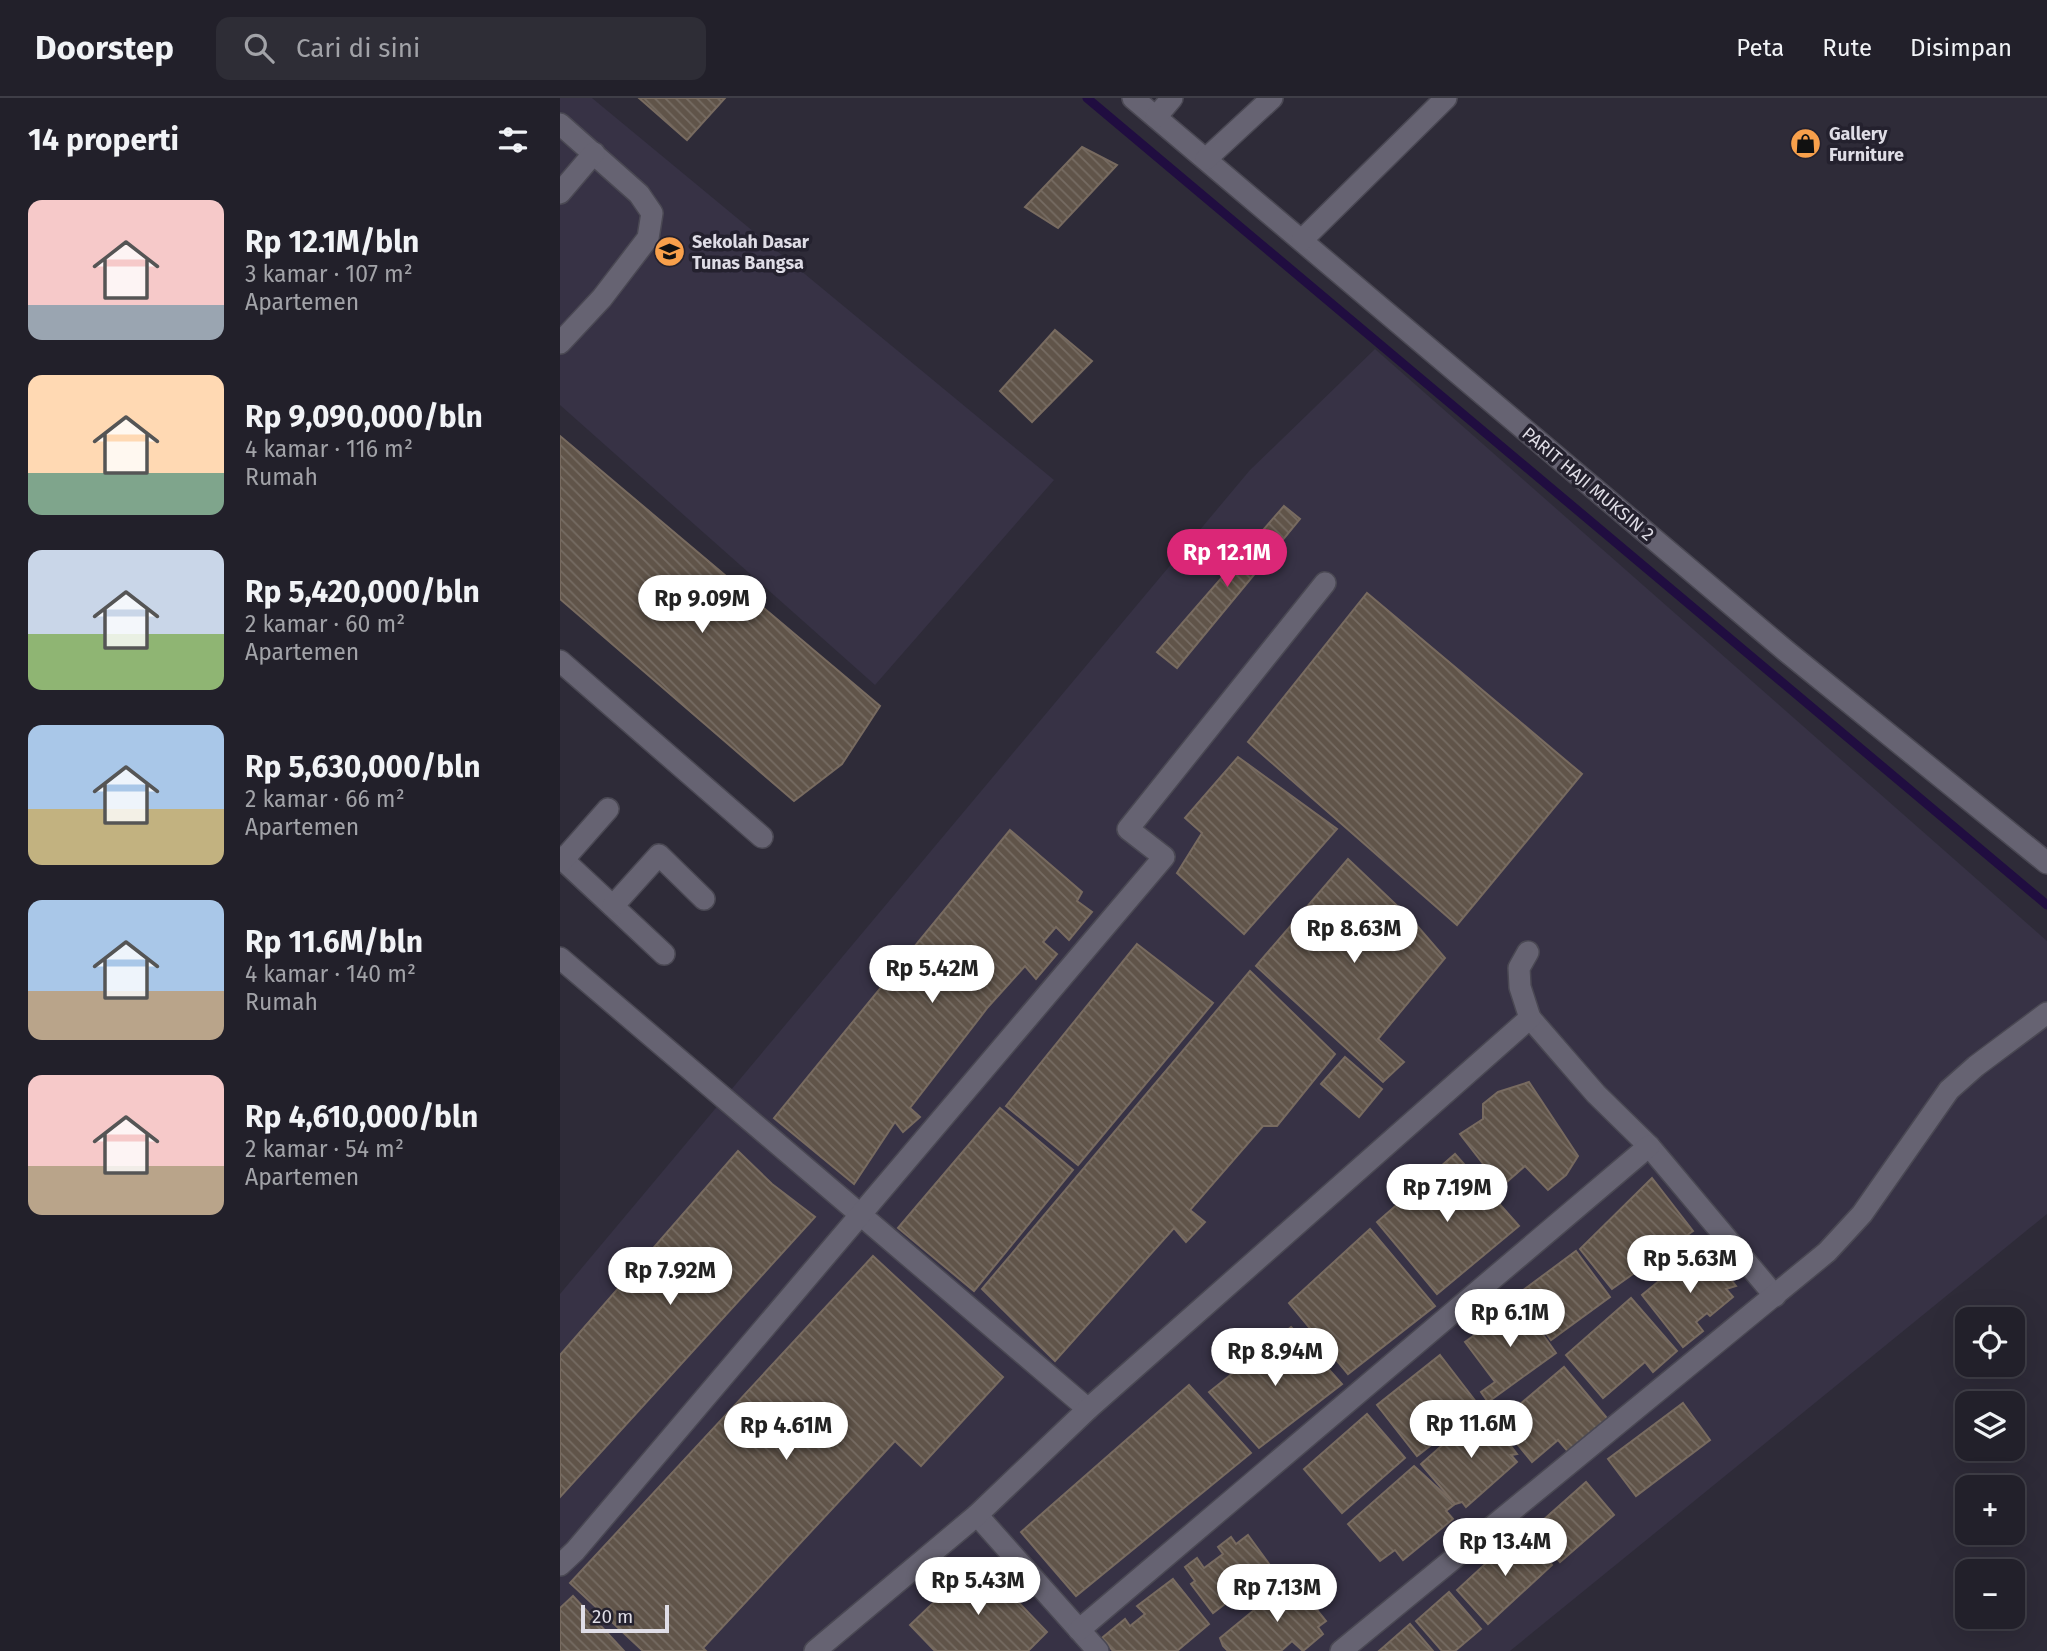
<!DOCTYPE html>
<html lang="id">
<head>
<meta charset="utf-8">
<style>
  :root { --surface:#22202a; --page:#2e2d36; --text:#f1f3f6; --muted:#a2a3a8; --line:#3f3e47; --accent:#db2777 }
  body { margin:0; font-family:"Fira Sans",sans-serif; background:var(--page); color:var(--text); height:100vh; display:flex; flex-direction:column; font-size:26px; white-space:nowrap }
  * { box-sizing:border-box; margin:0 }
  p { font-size:23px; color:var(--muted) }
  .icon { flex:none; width:38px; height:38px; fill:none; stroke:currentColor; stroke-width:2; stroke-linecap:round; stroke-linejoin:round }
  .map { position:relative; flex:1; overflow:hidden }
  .details { display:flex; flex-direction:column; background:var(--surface); width:560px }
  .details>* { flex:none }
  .tools { position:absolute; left:1395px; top:1209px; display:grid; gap:14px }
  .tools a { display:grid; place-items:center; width:70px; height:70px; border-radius:14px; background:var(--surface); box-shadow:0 7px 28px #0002,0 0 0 2px var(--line); font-size:35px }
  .scale { position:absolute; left:21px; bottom:18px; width:88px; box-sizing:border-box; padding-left:7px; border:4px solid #dfdde6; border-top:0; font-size:19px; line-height:24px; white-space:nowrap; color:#dfdde6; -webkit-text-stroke:5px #24212e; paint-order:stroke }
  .price { position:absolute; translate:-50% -60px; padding:0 16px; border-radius:24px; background:#fff; color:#222; font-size:23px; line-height:46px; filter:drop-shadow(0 2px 4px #0008) }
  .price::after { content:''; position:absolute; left:50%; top:42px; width:21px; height:16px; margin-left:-10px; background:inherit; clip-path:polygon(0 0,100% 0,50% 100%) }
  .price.selected { background:var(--accent); color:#fff }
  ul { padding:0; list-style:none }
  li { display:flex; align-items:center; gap:21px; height:175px; padding:0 28px }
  li span { display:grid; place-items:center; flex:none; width:196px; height:140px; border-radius:14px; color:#555 }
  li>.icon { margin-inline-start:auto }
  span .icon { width:84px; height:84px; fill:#fffc; stroke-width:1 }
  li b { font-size:30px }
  h2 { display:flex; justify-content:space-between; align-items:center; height:84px; padding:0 28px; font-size:30px }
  header { display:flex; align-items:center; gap:42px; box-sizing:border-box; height:98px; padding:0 35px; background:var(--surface); border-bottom:2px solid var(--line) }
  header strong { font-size:33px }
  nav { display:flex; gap:38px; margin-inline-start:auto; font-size:24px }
  .search { width:490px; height:63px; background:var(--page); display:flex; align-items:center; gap:18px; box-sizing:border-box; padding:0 24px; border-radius:14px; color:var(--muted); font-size:26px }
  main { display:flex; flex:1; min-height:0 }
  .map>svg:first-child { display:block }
</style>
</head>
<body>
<header>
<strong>Doorstep</strong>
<div class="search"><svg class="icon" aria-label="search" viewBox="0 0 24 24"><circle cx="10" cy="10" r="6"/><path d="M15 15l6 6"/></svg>Cari di sini</div>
<nav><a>Peta</a><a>Rute</a><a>Disimpan</a></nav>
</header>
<main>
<section class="details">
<h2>14 properti<svg class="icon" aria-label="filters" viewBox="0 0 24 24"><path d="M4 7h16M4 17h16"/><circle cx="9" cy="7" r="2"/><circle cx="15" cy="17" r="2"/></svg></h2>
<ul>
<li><span style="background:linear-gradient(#f6c9c9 75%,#9aa5b1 0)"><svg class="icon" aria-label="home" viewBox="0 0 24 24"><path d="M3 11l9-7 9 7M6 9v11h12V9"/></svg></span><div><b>Rp 12.1M/bln</b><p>3 kamar · 107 m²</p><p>Apartemen</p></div></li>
<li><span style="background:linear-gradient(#ffd9b3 70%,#7fa58c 0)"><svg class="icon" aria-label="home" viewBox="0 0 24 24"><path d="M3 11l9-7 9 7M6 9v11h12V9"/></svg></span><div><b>Rp 9,090,000/bln</b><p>4 kamar · 116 m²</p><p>Rumah</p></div></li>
<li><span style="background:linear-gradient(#c9d6e8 60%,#8fb573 0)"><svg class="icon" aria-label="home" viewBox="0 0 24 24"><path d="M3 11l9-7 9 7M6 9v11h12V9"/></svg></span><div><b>Rp 5,420,000/bln</b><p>2 kamar · 60 m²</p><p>Apartemen</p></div></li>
<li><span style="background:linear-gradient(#a9c7e8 60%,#c2b280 0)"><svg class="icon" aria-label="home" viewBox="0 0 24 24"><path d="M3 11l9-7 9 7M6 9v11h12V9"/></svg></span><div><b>Rp 5,630,000/bln</b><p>2 kamar · 66 m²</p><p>Apartemen</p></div></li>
<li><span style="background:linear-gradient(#a9c7e8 65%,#b9a48a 0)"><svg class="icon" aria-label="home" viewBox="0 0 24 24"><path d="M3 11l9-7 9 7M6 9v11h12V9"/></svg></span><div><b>Rp 11.6M/bln</b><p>4 kamar · 140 m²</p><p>Rumah</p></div></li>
<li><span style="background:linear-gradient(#f6c9c9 65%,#b9a48a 0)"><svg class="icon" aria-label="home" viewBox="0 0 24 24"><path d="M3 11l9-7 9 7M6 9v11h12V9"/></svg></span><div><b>Rp 4,610,000/bln</b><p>2 kamar · 54 m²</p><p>Apartemen</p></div></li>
</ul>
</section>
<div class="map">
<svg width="1487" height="1553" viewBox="0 0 1487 1553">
  <defs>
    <pattern id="building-back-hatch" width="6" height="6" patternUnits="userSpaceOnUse" patternTransform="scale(1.75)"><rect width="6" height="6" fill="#605449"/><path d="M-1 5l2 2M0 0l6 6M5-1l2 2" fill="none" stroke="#766c63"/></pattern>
  </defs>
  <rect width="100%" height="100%" fill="#2e2b38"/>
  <g fill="#373245">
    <polygon points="0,0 32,0 494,382 315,587 0,307"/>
    <polygon points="815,251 1487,843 1487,1116 950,1553 0,1553 0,1196 690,372"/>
  </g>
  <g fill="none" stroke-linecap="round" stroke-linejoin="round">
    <polyline stroke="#200d40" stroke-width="9" points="527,0 1487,807"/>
  </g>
  <g fill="url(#building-back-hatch)" stroke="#786b60" stroke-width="2">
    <polygon points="79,0 165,0 127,42"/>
    <polygon points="522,49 557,67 498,130 465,109"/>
    <polygon points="495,232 532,263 472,324 440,293"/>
    <polygon points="0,338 320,608 282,666 234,703 0,501"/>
    <polygon points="724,408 740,421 617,570 597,554"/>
    <polygon points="807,495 1022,676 897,827 688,644"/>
    <polygon points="678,659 777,731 684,836 617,775 642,735 625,720"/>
    <polygon points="450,732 522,794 517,803 532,814 509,842 496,829 483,844 497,856 476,881 465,868 428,909 350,1010 360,1019 343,1034 335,1024 294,1086 214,1020"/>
    <polygon points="788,761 853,823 885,860 818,941 844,964 823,984 696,868"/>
    <polygon points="577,846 653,905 518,1067 446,1008"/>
    <polygon points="690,873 775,956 717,1028 703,1028 630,1112 645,1124 626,1144 614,1130 495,1263 422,1191"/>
    <polygon points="785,959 822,991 799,1019 761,986"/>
    <polygon points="969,984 1018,1058 1006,1077 988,1092 965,1068 941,1089 900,1036 923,1021 923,1006 938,994"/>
    <polygon points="440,1010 513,1072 414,1193 338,1130"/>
    <polygon points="178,1053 212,1086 255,1119 0,1399 0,1257"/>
    <polygon points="895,1056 959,1128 877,1196 817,1124"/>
    <polygon points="1092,1080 1133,1133 1052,1191 1020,1151"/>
    <polygon points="810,1131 875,1208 788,1276 729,1205"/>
    <polygon points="1143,1147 1176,1188 1166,1191 1173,1199 1150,1218 1147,1215 1136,1224 1143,1233 1123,1249 1082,1197"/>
    <polygon points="1016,1153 1050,1199 991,1242 958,1196"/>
    <polygon points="313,1158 443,1279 361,1368 335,1343 143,1550 146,1553 83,1553 10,1485"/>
    <polygon points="1071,1200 1117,1253 1093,1274 1085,1264 1043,1300 1006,1257"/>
    <polygon points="960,1204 996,1255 928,1304 921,1294 935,1284 905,1244"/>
    <polygon points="731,1229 782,1286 699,1350 649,1294"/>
    <polygon points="880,1257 920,1309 857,1358 817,1307"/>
    <polygon points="1004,1269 1051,1325 1012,1358 998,1342 972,1364 939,1324"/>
    <polygon points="629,1287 691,1355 516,1498 461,1434"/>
    <polygon points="1123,1305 1150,1342 1076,1398 1048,1361"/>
    <polygon points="923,1311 957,1356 951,1357 957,1364 906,1409 902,1404 895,1406 861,1366"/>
    <polygon points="807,1316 845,1360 782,1415 744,1371"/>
    <polygon points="854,1368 895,1406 886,1413 893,1421 843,1462 835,1452 820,1463 788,1426"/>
    <polygon points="1026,1384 1054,1417 1000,1464 972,1432"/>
    <polygon points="961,1433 992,1467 928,1526 897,1492"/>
    <polygon points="688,1437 712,1470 653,1515 631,1486 635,1483 625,1469 637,1460 644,1470 663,1456 658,1449 671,1439 676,1446"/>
    <polygon points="418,1462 487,1534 468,1553 375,1553 350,1527"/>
    <polygon points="613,1481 649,1526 617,1553 553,1553 542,1540 565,1521 570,1528 585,1516 577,1508"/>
    <polygon points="732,1481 766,1523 758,1529 763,1536 743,1553 732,1543 721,1553 668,1553 663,1548 660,1540"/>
    <polygon points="889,1494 921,1531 895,1553 882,1553 856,1523"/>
    <polygon points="13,1498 64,1553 0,1553 0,1510"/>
    <polygon points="850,1526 873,1553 819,1553"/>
  </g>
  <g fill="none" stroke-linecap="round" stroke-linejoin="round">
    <defs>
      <g id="minor">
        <polyline points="573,0 1226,553 1487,765"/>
        <polyline points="596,19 612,0"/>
        <polyline points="0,26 79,96 92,115 88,140 42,200 0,245"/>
        <polyline points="646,61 712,0"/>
        <polyline points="0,95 34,55"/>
        <polyline points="742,142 886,0"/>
        <polyline points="0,563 202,739"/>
        <polyline points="0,759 104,856"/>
        <polyline points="3,762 48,711"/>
        <polyline points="53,808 99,757 144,801"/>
        <polyline points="0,860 528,1311"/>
        <polyline points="970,920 1036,996 1089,1048 1215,1198"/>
        <polyline points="417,1417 538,1553"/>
        <polyline points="0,1467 15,1453 604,759 568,731 765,485"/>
        <polyline points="519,1532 1089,1048"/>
        <polyline points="255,1553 417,1417 528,1311 970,920 960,889 959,870 968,854"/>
        <polyline points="781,1553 1267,1154 1302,1116 1389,992 1416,968 1487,915"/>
      </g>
    </defs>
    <use href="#minor" stroke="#4a4853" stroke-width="24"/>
    <use href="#minor" stroke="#666372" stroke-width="21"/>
  </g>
  <defs>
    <symbol id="shop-disc" viewBox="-11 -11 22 22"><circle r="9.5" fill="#f8a04b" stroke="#24212e"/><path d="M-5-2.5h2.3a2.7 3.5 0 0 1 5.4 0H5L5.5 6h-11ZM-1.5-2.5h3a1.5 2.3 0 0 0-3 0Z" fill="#111"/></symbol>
    <symbol id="school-disc" viewBox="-11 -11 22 22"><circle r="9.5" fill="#f8a04b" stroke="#24212e"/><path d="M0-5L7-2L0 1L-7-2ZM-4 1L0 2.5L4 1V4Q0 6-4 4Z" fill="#111"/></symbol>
  </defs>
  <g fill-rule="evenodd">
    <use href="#shop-disc" x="1228" y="28" width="35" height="35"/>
    <use href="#school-disc" x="92" y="136" width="35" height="35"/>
  </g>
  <g text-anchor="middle" stroke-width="7" stroke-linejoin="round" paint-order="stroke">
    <g font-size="18" font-weight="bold" fill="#dfdde6" stroke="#24212e" text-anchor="start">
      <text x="1269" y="42">Gallery<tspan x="1269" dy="21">Furniture</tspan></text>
      <text x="132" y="150">Sekolah Dasar<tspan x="132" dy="21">Tunas Bangsa</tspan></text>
    </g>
    <g font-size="18" fill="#dfdde6" stroke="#24212e">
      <text transform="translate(1028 386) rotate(40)" y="6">PARIT HAJI MUKSIN 2</text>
    </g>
  </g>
</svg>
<div class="tools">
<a><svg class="icon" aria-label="locate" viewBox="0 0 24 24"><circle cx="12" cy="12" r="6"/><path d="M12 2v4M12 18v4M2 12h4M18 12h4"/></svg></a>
<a><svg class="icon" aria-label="layers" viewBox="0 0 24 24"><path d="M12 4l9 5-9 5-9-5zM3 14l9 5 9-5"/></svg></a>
<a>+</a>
<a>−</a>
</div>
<div class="scale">20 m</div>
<b class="price selected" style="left:667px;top:491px">Rp 12.1M</b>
<b class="price" style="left:142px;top:537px">Rp 9.09M</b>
<b class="price" style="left:794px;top:867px">Rp 8.63M</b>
<b class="price" style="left:372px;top:907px">Rp 5.42M</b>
<b class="price" style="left:887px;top:1126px">Rp 7.19M</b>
<b class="price" style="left:1130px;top:1197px">Rp 5.63M</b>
<b class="price" style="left:110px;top:1209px">Rp 7.92M</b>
<b class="price" style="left:950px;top:1251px">Rp 6.1M</b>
<b class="price" style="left:715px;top:1290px">Rp 8.94M</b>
<b class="price" style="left:911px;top:1362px">Rp 11.6M</b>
<b class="price" style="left:226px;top:1364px">Rp 4.61M</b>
<b class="price" style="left:945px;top:1480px">Rp 13.4M</b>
<b class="price" style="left:418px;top:1519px">Rp 5.43M</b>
<b class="price" style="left:717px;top:1526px">Rp 7.13M</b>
</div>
</main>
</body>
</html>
